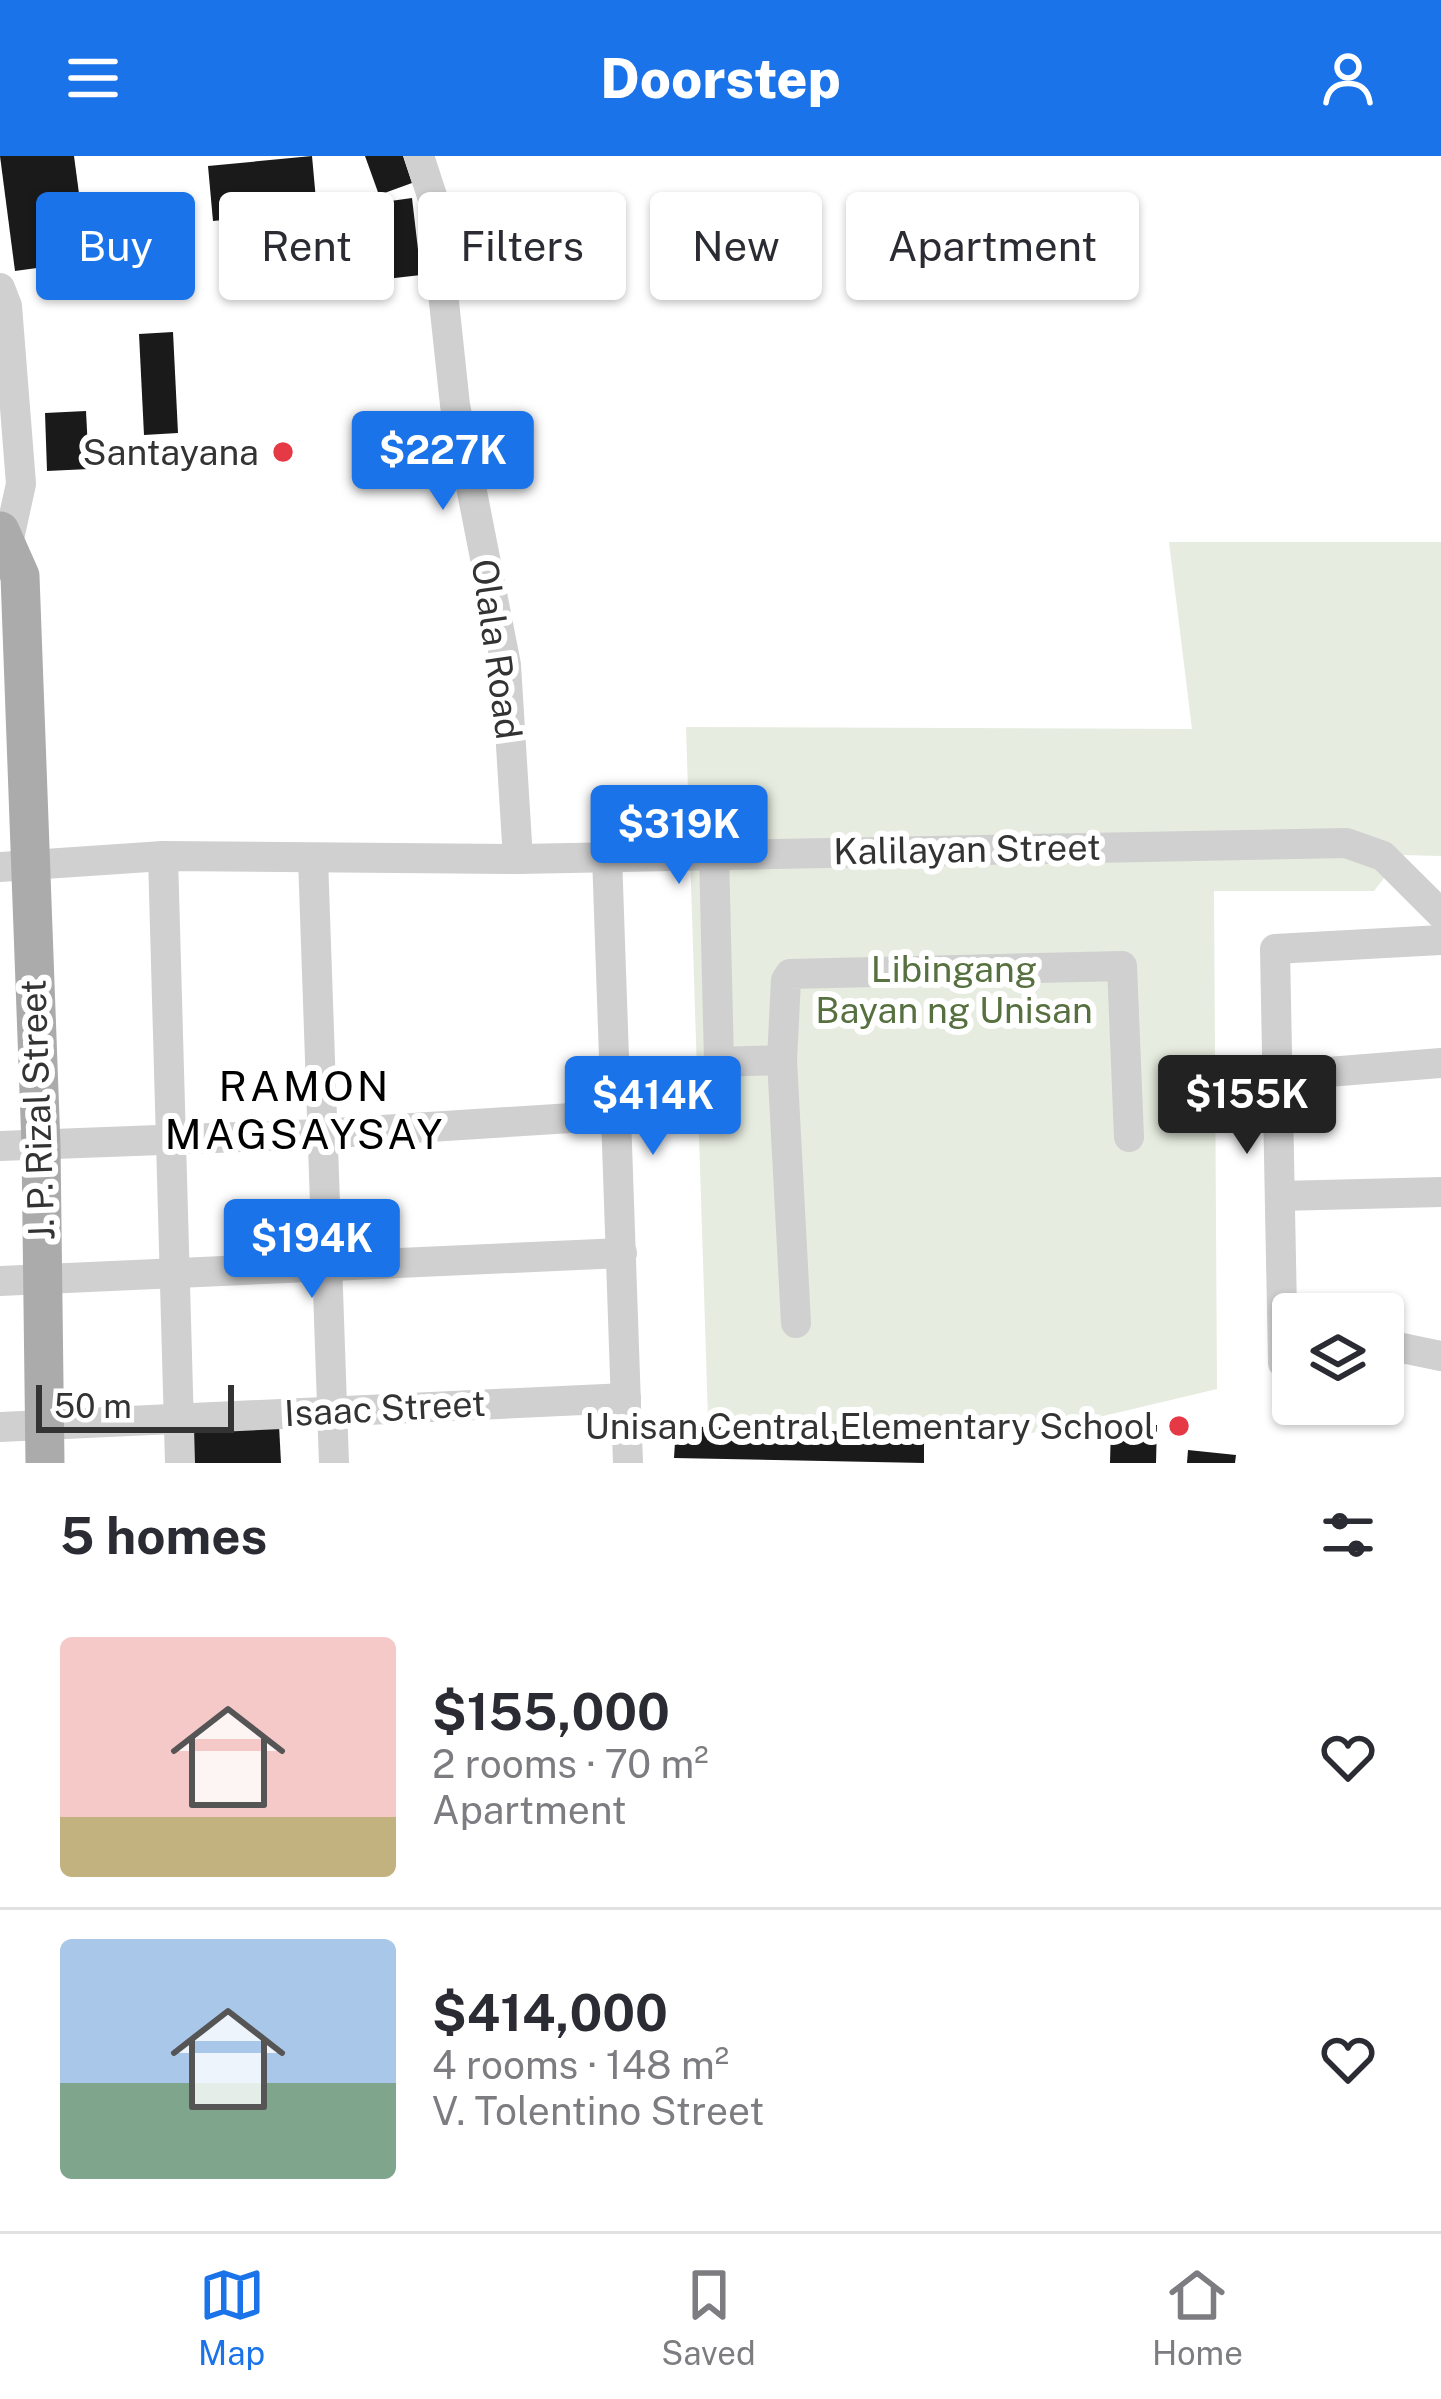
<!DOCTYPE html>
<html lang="en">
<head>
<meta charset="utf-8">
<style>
  :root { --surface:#fff; --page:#f2f2f3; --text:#2b2b33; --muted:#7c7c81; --line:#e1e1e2; --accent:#1a73e8 }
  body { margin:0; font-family:"Public Sans",sans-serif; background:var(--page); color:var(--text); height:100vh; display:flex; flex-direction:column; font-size:45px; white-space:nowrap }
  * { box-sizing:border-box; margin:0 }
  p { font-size:39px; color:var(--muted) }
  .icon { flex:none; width:66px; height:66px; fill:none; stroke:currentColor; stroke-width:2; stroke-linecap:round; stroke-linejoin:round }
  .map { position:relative; height:1307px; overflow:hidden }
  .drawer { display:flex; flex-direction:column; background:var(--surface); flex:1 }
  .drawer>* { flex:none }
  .top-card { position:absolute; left:36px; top:36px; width:1371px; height:108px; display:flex; gap:24px }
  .buttons { position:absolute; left:1272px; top:1137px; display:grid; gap:24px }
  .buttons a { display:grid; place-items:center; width:132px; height:132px; border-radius:12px; background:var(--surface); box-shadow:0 3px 9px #0004; font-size:60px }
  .scale { position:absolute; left:36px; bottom:30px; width:198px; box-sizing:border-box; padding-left:12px; border:6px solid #333; border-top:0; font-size:33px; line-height:42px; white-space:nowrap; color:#333; -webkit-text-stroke:9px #fff; paint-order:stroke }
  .price { position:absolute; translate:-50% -102px; padding:0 27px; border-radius:12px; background:var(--accent); color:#fff; font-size:39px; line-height:78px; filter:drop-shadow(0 3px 6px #0008) }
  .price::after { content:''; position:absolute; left:50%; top:72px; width:36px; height:27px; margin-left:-18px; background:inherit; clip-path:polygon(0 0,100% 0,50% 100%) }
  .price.selected { background:#222; color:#fff }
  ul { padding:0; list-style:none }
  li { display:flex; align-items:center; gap:36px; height:300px; padding:0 60px }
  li+li { border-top:3px solid var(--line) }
  li span { display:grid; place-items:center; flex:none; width:336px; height:240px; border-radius:12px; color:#555 }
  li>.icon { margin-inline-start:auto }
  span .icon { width:144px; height:144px; fill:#fffc; stroke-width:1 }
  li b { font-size:51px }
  h2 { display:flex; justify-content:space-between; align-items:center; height:144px; padding:0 60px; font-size:51px }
  .pill { padding:0 42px; border-radius:12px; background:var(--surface); box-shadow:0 3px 9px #0004; font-size:42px; line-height:108px }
  .pill.selected { background:var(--accent); color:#fff }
  header { display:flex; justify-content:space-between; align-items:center; height:156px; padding:0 60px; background:var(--accent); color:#fff; font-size:54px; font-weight:800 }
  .tabs { display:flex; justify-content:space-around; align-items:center; height:168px; border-top:3px solid var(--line); background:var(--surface); font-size:33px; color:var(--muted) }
  .tabs a { display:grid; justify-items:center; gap:6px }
  .tabs .selected { color:var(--accent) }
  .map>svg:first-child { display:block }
</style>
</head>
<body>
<header><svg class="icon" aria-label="menu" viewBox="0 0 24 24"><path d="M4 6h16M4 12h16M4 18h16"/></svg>Doorstep<svg class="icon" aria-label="person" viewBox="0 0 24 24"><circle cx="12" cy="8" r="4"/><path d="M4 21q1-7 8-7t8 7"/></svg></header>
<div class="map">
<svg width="1441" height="1307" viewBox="0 0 1441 1307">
  <rect width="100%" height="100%" fill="#fff"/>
  <polygon fill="#e6ecdf" points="1169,386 1441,386 1441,700 1402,699 1374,735 1214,735 1217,1233 1032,1277 708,1262 686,571 1192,573"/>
  <g fill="#1a1a1a">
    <polygon points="0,0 74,0 88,105 15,115"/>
    <polygon points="312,0 317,55 213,65 208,10"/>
    <polygon points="365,0 403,0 412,27 379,39"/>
    <polygon points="412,42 421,119 386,123 376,47"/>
    <polygon points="372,54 380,123 344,128 335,59"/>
    <polygon points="174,62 177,134 128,136 126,64"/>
    <polygon points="173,176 178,277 144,279 139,178"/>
    <polygon points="86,255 89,313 47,315 45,257"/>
    <polygon points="1111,1268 1157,1269 1156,1307 1110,1307"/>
    <polygon points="279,1269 281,1307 190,1307 189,1273"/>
    <polygon points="676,1270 924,1278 924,1307 674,1302"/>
    <polygon points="1188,1294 1236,1299 1235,1307 1187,1307"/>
  </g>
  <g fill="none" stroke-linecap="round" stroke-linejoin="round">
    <g stroke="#d0d0d0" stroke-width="30">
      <polyline points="419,0 433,43 455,249 506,509 518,703"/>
      <polyline points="0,132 7,150 21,328 8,387"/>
      <polyline points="714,697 719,906 782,904"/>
      <polyline points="607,699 628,1307"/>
      <polyline points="163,700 180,1307"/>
      <polyline points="313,702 334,1307"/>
      <polyline points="0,711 163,700 518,703 1346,687 1383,700 1441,758"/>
      <polyline points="1278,920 1441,907"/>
      <polyline points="0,990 319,978 619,959"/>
      <polyline points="1280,1040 1441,1036"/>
      <polyline points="0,1125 622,1097"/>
      <polyline points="796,1167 782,904 786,824 790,818 1122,810 1129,981"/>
      <polyline points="1383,1188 1441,1200"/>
      <polyline points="1283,1207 1275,793 1441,784"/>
      <polyline points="0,1271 626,1242"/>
    </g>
    <polyline stroke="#ababab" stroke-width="39" points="0,375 20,420 41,990 45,1307"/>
  </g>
  <g fill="#e63946" stroke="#fff" stroke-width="4.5">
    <circle cx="283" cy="296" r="12"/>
    <circle cx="1179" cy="1270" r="12"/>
  </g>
  <g text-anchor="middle" stroke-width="12" stroke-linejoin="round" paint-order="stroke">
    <g font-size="36" fill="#333" stroke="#fff" text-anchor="end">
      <text x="259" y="309">Santayana</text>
      <text x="1155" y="1283">Unisan Central Elementary School</text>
    </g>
    <g font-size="36" fill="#333" stroke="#fff">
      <text transform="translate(497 493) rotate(82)" y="13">Olala Road</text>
      <text transform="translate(967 693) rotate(-1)" y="13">Kalilayan Street</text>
      <text transform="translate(37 954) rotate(-92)" y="13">J. P. Rizal Street</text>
      <text transform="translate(385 1252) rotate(-3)" y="13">Isaac Street</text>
    </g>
    <g font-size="36" fill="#56703f" stroke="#fff">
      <text x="954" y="826">Libingang<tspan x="954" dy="41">Bayan ng Unisan</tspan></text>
    </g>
    <g font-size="42" letter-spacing="3" fill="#000" stroke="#fff">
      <text x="305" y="945">RAMON<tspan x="305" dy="48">MAGSAYSAY</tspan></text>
    </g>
  </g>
</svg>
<div class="buttons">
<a><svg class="icon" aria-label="layers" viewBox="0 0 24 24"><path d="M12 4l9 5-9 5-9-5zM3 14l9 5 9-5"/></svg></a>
</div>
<div class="scale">50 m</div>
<b class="price" style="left:443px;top:357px">$227K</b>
<b class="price" style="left:679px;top:731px">$319K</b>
<b class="price selected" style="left:1247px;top:1001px">$155K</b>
<b class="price" style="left:653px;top:1002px">$414K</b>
<b class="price" style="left:312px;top:1145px">$194K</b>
<div class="top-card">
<a class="pill selected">Buy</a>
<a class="pill">Rent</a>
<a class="pill">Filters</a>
<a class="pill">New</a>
<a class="pill">Apartment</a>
</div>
</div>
<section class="drawer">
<h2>5 homes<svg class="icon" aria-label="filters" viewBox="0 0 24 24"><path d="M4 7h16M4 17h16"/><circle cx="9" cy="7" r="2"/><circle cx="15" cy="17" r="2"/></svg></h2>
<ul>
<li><span style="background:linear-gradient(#f6c9c9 75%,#c2b280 0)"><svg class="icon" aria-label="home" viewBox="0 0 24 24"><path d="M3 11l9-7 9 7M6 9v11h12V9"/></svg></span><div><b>$155,000</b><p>2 rooms · 70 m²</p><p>Apartment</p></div><svg class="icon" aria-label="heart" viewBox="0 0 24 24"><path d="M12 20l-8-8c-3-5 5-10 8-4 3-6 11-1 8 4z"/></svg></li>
<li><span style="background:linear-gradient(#a9c7e8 60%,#7fa58c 0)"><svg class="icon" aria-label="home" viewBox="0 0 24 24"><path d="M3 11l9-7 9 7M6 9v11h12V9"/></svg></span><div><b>$414,000</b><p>4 rooms · 148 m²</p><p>V. Tolentino Street</p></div><svg class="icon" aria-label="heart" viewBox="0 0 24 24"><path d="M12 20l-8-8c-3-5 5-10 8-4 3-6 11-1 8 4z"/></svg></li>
</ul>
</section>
<nav class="tabs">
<a class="selected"><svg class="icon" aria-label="map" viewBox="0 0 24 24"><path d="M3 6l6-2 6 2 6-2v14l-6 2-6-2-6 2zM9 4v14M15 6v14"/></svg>Map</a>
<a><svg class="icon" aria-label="saved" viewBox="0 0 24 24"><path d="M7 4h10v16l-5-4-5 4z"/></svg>Saved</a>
<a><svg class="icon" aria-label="home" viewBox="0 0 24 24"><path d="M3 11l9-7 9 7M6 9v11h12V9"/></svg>Home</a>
</nav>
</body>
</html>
